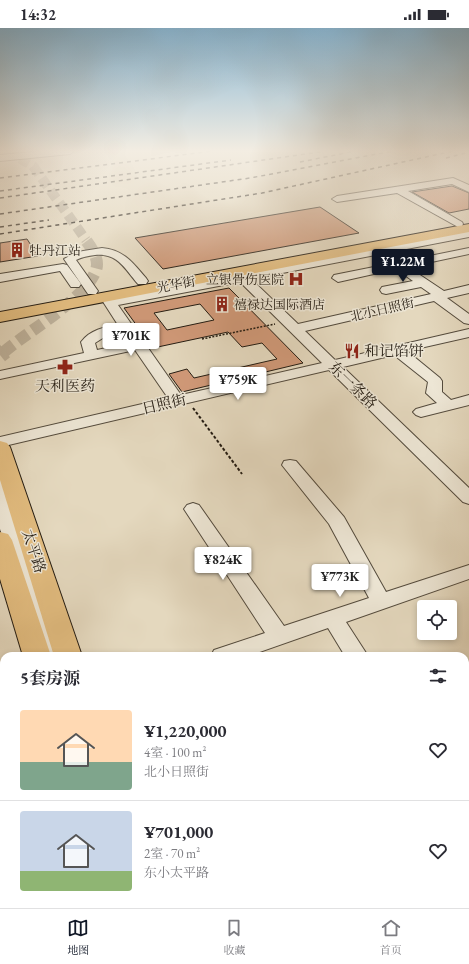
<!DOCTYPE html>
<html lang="zh">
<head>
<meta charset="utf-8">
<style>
  :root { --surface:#fff; --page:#f7f7f7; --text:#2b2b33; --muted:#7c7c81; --line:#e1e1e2; --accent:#111827 }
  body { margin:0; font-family:"EB Garamond","Noto Serif SC",serif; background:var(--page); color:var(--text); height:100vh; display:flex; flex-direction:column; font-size:15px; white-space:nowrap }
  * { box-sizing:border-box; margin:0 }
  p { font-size:13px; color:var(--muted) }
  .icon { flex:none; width:22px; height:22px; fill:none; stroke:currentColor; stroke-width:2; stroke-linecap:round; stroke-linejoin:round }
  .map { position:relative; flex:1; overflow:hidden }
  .panel { position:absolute; left:0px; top:624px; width:469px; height:256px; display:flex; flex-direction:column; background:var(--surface); border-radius:12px 12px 0 0; box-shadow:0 2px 6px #0003 }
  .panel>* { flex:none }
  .controls { position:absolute; left:417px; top:572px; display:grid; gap:8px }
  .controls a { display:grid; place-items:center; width:40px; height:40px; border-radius:4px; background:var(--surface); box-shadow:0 2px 6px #0003; font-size:20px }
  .price { position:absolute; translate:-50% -34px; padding:0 9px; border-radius:4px; background:#fff; color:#222; font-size:13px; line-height:26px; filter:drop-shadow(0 1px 2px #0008) }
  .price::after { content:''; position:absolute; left:50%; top:24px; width:12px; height:9px; margin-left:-6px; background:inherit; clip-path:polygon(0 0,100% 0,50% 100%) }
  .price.selected { background:var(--accent); color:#fff }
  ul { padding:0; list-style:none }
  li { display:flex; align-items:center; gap:12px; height:100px; padding:0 20px }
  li+li { border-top:1px solid var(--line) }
  li span { display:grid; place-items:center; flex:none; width:112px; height:80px; border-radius:4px; color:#555 }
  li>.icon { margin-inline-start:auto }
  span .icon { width:48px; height:48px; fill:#fffc; stroke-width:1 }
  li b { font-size:17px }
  h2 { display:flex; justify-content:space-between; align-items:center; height:48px; padding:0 20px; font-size:17px }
  .status { display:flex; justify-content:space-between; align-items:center; height:28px; padding:0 20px; background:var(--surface); direction:ltr }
  .status svg { height:11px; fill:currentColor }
  .tab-bar { display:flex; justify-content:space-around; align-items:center; height:56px; border-top:1px solid var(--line); background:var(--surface); font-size:11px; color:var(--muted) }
  .tab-bar a { display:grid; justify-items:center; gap:2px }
  .tab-bar .selected { color:var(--accent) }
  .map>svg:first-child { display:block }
</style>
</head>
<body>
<div class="status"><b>14:32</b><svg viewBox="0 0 49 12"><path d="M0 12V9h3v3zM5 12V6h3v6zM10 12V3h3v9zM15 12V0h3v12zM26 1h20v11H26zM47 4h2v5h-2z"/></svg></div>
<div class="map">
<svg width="469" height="880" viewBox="0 0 469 880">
  <rect width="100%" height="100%" fill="#e4d8be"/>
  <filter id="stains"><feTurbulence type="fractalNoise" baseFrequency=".005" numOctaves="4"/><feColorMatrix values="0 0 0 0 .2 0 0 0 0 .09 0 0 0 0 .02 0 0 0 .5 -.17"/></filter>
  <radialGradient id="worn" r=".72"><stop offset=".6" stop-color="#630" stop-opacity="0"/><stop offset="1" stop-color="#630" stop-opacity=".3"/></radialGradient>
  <g fill="#d09978" stroke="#241c12" fill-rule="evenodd">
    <polygon points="452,158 469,165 469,181 449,185 412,164"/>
    <polygon points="320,179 359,205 163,241 135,210"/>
    <polygon points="27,211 38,228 0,234 0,215"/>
    <path d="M229,260L303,335L182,364L169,346L187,341L194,350L277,331L262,315L242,319L228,304L153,320L124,280ZM200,276L214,292L167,302L154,285Z"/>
  </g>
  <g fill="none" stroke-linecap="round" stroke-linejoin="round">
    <polyline stroke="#beb29c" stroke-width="10" stroke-dasharray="10 5" stroke-linecap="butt" points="7,123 33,138 86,212"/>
    <path stroke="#beb29c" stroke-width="12" stroke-dasharray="12 6" stroke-linecap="butt" d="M4,324C28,303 86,271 96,242C100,231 91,219 85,211"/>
    <polyline stroke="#beb29c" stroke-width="16" stroke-dasharray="16 8" stroke-linecap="butt" points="0,327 5,323"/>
    <defs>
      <g id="minor">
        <polygon points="42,123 74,123 70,126 0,133 0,127"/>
        <polygon points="453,150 469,157 469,164 452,156 408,163 462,194 463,196 462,198 458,199 397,165 337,174 332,171 337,168"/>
        <path d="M469,203V209L251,251L298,296L431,266L421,259L386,266L382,265L380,262L382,259L413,253L396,241L338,254L332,250L334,247L389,236L387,234L389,232L393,231L400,234L469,220V226L408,239L444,263L469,257V265L447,270L469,286V296L464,295L434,273L305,303L335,332L469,301V309L407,323L440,350L442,353V364L451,372L469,367V377L421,389L416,387L413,384L416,381L437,375L426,365L428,354L394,327L343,339L469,460V476L463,474L329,342L0,419V409L168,370L135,322L0,351V343L84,325L81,314C90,302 104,299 118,297L100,269L102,266H110L113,271L234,248L231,244L237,240L245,245ZM240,254L322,335L181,367L118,277ZM123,304L130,315L97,322L95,315L106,308Z"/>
        <path d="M102,220C124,222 133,235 146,250L148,253L146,256H138C124,240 118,225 95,227C88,228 82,229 76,232L98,263L96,266H88L64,231L77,224Z"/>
        <polygon points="63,236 67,237 79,253 81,256 79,259 71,259 60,243 0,254 0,246"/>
        <polygon points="290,432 296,433 344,489 386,564 469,537 469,551 346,594 368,628 345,628 328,600 248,628 211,628 214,622 265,605 184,481 187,477 193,475 199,477 284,598 369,570 329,496 282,437 284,433"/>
        <polygon points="0,449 6,450 9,454 23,497 19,502 61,628 39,628 0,501"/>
        <polygon points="469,673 469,694 465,695 465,674"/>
        <polygon points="4,693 4,714 0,715 0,694"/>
        <polygon points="465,778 469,780 469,810 465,808"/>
      </g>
      <g id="major">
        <polygon points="0,413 7,415 10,419 82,628 54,628 0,452"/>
        <polygon points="0,504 8,506 12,512 51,628 23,628 0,551"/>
        <polygon points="102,876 163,876 165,880 103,880"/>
      </g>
      <polygon id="highway" points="469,196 469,204 0,294 0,284"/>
    </defs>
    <use href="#minor" stroke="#544b3d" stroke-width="2"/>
    <use href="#major" stroke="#241c12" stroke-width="2"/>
    <use href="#highway" stroke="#241c12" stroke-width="2"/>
    <polyline stroke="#241c12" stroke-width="1.5" stroke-dasharray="2 1.5" stroke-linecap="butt" points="202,311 275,296"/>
    <polyline stroke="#241c12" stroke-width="2" stroke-dasharray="3 2" stroke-linecap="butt" points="193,380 242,446"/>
    <use href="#minor" fill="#ede6d5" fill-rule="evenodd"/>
    <use href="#major" fill="#e2bc7f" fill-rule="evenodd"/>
    <use href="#highway" fill="#e2bc7f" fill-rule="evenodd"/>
    <g stroke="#241c12" stroke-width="1.5" stroke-dasharray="4 4" stroke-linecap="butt">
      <polyline points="446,130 469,124"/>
      <polyline points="300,134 355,123"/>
      <polyline points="0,150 213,123"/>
      <polyline points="0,163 231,132"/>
      <polyline points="0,170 326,123"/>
      <polyline points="0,186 250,150 393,123"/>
      <polyline points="0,199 49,192"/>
      <polyline points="0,206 262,165 453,123"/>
    </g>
  </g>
  <linearGradient id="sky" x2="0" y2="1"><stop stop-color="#87b6d4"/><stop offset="0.5" stop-color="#f3ede2"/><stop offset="1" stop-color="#f3ede2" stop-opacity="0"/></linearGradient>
  <rect width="469" height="246" fill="url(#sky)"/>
  <defs>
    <symbol id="building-bare" viewBox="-9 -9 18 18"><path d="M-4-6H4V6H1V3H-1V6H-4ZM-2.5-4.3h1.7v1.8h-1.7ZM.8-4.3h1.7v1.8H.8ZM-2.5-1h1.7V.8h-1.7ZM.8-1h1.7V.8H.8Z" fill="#8f2418" stroke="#ede6d5" stroke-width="2.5" paint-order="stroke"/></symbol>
    <symbol id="hospital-bare" viewBox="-9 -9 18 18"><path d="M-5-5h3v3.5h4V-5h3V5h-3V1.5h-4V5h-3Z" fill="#8f2418" stroke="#ede6d5" stroke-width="2.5" paint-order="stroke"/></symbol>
    <symbol id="restaurant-bare" viewBox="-9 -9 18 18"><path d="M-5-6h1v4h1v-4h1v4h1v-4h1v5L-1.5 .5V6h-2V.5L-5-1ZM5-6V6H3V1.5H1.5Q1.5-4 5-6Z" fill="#8f2418" stroke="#ede6d5" stroke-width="2.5" paint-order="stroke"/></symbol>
    <symbol id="pharmacy-bare" viewBox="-9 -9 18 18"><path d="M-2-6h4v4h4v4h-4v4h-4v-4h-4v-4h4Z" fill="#8f2418" stroke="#ede6d5" stroke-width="2.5" paint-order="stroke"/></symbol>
  </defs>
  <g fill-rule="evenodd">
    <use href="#building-bare" x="6" y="211" width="22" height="22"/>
    <use href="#hospital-bare" x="285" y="240" width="22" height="22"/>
    <use href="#building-bare" x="211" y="265" width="22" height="22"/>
    <use href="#restaurant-bare" x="341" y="312" width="22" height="22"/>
    <use href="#pharmacy-bare" x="54" y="328" width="22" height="22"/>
  </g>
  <g text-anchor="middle" stroke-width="3" stroke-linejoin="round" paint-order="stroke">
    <g font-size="13" fill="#241c12" stroke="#ede6d5" text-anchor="start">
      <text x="29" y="227">牡丹江站</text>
      <text x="284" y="256" text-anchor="end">立银骨伤医院</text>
      <text x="234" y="281">禧禄达国际酒店</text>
    </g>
    <g font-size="13" fill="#241c12" stroke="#ede6d5">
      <text transform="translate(176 256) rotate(-11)" y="5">光华街</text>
      <text transform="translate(382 281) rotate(-13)" y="5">北小日照街</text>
    </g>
    <g font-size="15" fill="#241c12" stroke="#ede6d5" text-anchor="start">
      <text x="364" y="328">和记馅饼</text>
      <text x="65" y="363" text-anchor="middle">天利医药</text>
    </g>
    <g font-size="15" fill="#241c12" stroke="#ede6d5">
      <text transform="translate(353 357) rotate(44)" y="5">东一条路</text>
      <text transform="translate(164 376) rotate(-13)" y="5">日照街</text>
      <text transform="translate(34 523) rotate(72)" y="5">太平路</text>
    </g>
  </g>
  <rect width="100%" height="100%" filter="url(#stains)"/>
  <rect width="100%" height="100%" fill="url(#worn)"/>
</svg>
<div class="controls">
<a><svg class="icon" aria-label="locate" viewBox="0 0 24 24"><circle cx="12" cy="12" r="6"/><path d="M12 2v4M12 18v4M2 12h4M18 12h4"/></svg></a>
</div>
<b class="price selected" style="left:403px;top:255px">¥1.22M</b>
<b class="price" style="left:131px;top:329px">¥701K</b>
<b class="price" style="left:238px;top:373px">¥759K</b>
<b class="price" style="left:223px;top:553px">¥824K</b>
<b class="price" style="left:340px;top:570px">¥773K</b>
<section class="panel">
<h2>5套房源<svg class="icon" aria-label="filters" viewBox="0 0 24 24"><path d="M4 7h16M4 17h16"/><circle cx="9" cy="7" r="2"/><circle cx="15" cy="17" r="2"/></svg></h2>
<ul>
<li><span style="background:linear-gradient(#ffd9b3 65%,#7fa58c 0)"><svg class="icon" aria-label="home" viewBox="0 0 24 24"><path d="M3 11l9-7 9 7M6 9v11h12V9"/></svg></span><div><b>¥1,220,000</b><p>4室 · 100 m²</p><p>北小日照街</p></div><svg class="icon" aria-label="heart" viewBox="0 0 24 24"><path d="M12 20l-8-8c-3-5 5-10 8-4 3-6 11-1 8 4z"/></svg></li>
<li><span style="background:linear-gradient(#c9d6e8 75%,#8fb573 0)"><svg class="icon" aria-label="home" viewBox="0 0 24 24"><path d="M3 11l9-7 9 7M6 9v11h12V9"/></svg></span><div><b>¥701,000</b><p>2室 · 70 m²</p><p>东小太平路</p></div><svg class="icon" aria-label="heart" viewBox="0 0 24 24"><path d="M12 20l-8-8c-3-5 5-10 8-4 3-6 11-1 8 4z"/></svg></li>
</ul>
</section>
</div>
<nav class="tab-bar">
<a class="selected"><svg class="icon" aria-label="map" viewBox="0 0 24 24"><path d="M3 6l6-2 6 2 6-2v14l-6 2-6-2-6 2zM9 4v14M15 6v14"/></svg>地图</a>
<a><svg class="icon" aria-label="saved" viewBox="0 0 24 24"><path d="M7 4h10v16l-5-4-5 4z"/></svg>收藏</a>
<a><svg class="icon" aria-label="home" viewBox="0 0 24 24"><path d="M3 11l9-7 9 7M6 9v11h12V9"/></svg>首页</a>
</nav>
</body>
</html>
